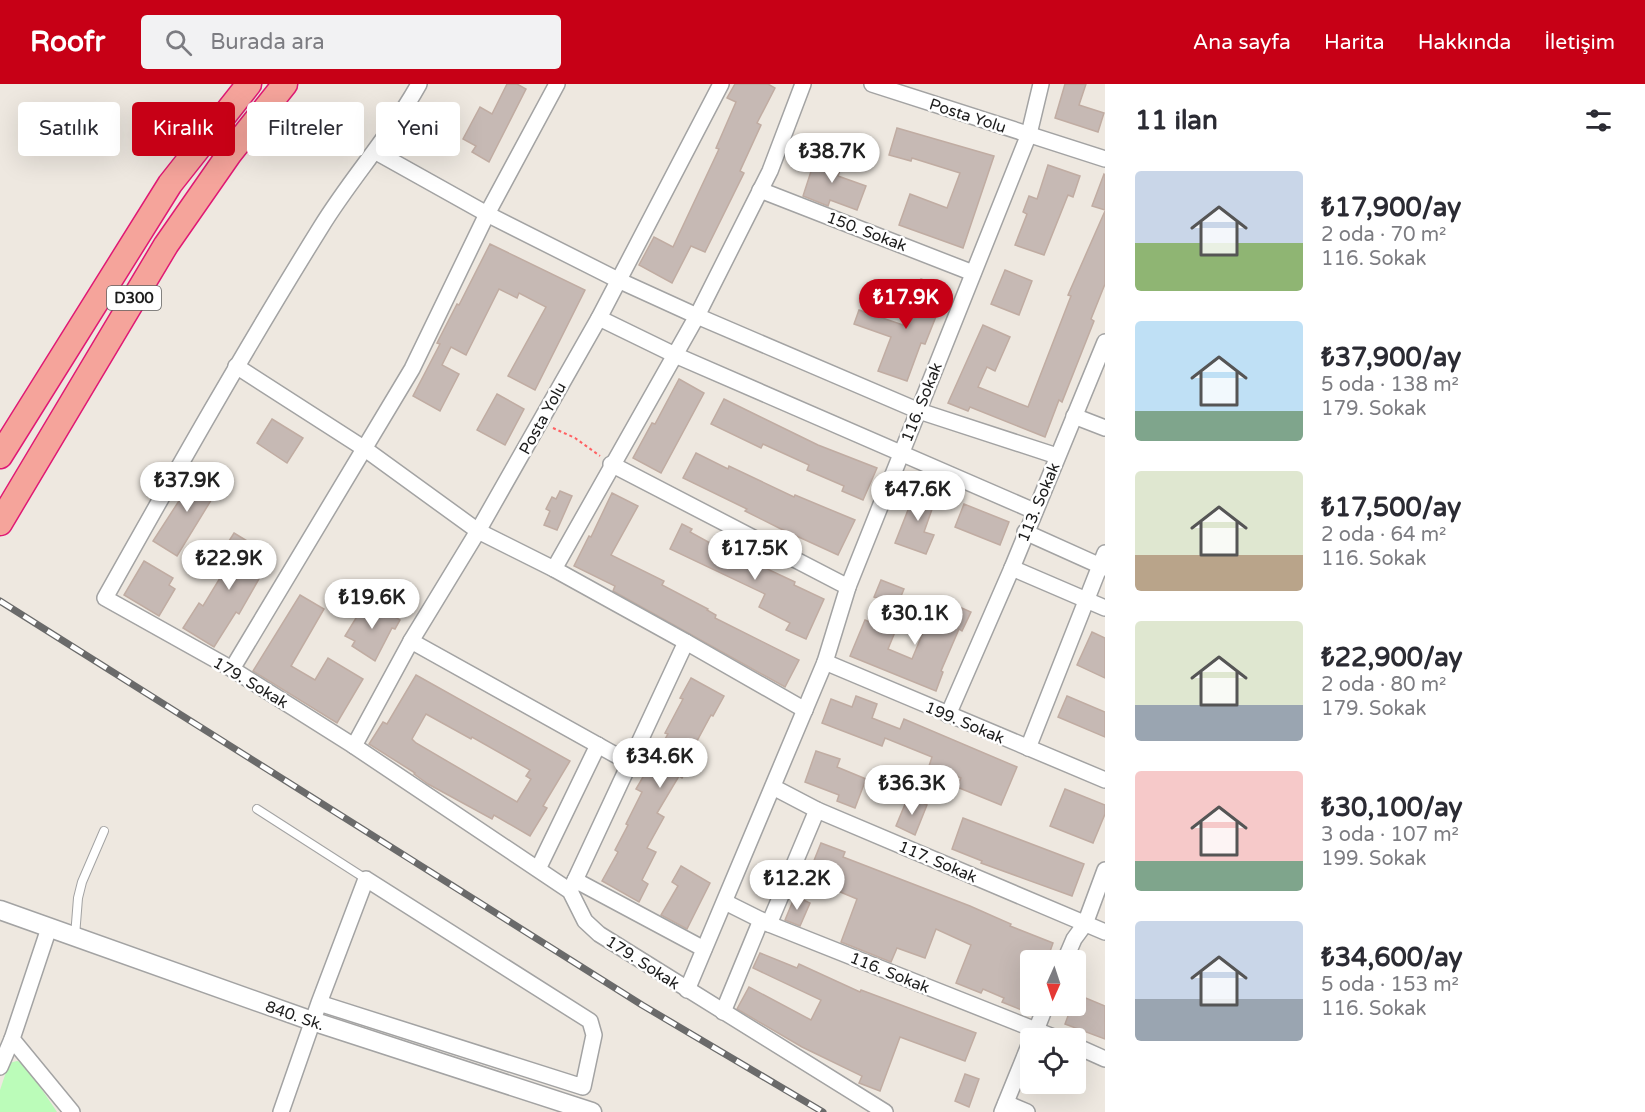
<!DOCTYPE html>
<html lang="tr">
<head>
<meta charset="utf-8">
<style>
  :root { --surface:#fff; --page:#f2f2f3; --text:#2b2b33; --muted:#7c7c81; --accent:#c70016 }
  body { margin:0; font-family:"Varela Round",sans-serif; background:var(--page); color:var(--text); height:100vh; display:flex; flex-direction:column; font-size:22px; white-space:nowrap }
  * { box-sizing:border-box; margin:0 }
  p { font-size:20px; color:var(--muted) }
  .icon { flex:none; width:33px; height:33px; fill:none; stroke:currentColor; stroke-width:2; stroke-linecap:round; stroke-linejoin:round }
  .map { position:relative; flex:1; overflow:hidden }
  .side { display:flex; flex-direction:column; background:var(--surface); width:540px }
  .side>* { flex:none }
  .banner { position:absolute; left:18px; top:18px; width:570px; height:54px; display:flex; gap:12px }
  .needle { width:39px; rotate:183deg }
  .fabs { position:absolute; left:1020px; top:866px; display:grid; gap:12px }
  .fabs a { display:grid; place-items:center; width:66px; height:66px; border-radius:6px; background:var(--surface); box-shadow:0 6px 24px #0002; font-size:30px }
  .price { position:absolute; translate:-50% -51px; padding:0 14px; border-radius:21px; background:#fff; color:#222; font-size:20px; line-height:39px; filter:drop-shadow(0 2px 3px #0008) }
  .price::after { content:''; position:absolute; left:50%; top:36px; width:18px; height:14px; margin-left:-9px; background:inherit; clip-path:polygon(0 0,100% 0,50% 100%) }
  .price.current { background:var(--accent); color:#fff }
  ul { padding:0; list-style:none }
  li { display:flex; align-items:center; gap:18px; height:150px; padding:0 30px }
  li span { display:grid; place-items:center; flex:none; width:168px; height:120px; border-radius:6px; color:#555 }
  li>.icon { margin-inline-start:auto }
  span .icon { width:72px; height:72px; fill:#fffc; stroke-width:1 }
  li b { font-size:26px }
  h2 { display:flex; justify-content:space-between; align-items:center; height:72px; padding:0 30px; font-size:26px }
  .chip { padding:0 21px; border-radius:6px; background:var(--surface); box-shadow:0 6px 24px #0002; font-size:21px; line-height:54px }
  .chip.current { background:var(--accent); color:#fff }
  header { display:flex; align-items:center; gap:36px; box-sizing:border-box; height:84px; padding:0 30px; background:var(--accent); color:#fff }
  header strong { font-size:28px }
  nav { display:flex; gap:33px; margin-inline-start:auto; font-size:21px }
  .search { width:420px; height:54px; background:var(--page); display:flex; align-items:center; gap:15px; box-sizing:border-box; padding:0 21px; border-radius:6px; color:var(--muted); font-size:22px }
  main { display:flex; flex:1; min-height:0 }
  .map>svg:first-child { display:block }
</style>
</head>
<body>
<header>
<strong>Roofr</strong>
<div class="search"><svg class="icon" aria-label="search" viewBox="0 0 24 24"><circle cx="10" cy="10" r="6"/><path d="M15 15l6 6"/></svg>Burada ara</div>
<nav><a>Ana sayfa</a><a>Harita</a><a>Hakkında</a><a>İletişim</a></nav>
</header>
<main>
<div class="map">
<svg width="1105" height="1028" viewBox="0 0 1105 1028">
  <rect width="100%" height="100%" fill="#eee8e0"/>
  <polygon fill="#bbfcb9" points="17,977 24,979 57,1028 0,1028 0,1006 9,979"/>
  <g fill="#c6b9b4" stroke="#c0aca2" stroke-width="1.5" fill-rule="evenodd">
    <polygon points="507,0 517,0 526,5 489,78 472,68 476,62 463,55 480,23 492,30"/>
    <polygon points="735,0 768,0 775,4 757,39 761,41 740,87 744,89 705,168 691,162 672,199 639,181 654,153 673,163 719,65 716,64 736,18 727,14"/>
    <polygon points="1065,0 1086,0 1079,21 1104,29 1098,48 1055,34"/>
    <polygon points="897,44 994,72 963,164 899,141 910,110 947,124 960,89 912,74 911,77 889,71"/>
    <polygon points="817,69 843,78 838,92 866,102 857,126 830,116 828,122 803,112"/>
    <polygon points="1048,81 1080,92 1073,113 1068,111 1044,171 1015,161 1027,130 1023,128 1029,112 1037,115"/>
    <polygon points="1104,90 1105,91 1105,126 1092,122"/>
    <polygon points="1105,127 1105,200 1091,235 1094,237 1062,318 1059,316 1045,353 970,323 968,327 948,319 983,241 1010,253 995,287 987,283 978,303 1028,323 1071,212 1068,211"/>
    <polygon points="490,160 585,206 535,306 508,292 546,223 519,209 517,214 499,205 466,271 451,263 442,281 459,290 440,327 413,312 440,260 437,259 457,220 459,221"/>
    <polygon points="1005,186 1032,197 1019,231 991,220"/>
    <polygon points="921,195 947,205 925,260 921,259 907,297 878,287 891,253 854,240 859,226 903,241"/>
    <polygon points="679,295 704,309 661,389 633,374 652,339 655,340"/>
    <polygon points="497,310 524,325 505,361 477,346"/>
    <polygon points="724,315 818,361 877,384 863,416 842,407 844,402 807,386 809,381 763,360 761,364 711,340"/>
    <polygon points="272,335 303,354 287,379 257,359"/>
    <polygon points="696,369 728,385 729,382 794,413 795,411 855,436 838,471 779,444 745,427 747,425 683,394"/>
    <polygon points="199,386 221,400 177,472 153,457"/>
    <polygon points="917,403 937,411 924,448 934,451 926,470 895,459"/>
    <polygon points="560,407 572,412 557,446 544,441 550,427 546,425 552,413 556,415"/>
    <polygon points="612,409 638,422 611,471 664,497 662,501 708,525 707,526 716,531 715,534 799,576 785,603 613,507 615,502 574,482 589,452 591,453"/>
    <polygon points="964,420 1009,438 1000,461 955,443"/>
    <polygon points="682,440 692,445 690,448 710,459 713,454 723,460 721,465 744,478 746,473 766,482 765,484 795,498 794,501 824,515 806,555 786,546 790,539 759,523 765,510 670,465"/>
    <polygon points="234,449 272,472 239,530 236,528 214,563 183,544 199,519 203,522 234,471 224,465"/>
    <polygon points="144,477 173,494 169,501 175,505 159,532 124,511"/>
    <polygon points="881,496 904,505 897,522 874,513"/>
    <polygon points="300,511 324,525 291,582 315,596 328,574 363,595 337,639 253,587"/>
    <polygon points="935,512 971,528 962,547 959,545 941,587 943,588 936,607 850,572 865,536 895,548 888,565 912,575 930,532 927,531"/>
    <polygon points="364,521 373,526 376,521 400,536 395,545 392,544 375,577 352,562 355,557 345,552"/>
    <polygon points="1092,548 1105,554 1105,594 1077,581"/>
    <path d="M416,591L570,677L543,722L547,724L530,752L494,731L492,735L428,700L414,690L415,689L369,660L383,638L387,640ZM426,630L471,655L472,653L530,686L526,692L531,695L517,718L416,659L412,655Z"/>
    <polygon points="691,594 724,612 713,632 711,631 689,672 693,674 682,694 679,692 657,729 664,733 647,764 656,768 642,796 648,800 639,818 602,797 618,768 615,766 628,741 626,740 642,708 636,705 668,650 665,649 683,615 680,614"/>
    <polygon points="856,612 877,620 872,634 900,645 904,635 1017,683 1001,721 957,703 961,694 929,682 932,673 885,654 882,662 822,639 831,615 852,623"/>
    <polygon points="1067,612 1105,628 1105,653 1058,633"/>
    <polygon points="816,667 840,675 837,683 866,695 855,724 837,717 839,711 805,698"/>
    <polygon points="1065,705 1105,721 1105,730 1093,759 1050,742"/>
    <polygon points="908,713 927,721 915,751 896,742"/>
    <polygon points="963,734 1084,780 1072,812 981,779 982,777 952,765"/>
    <polygon points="821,759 845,768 843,773 970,822 1011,840 1010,842 1053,859 1047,876 1030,876 1030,912 1024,927 1002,918 1004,914 983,905 981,909 956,899 971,861 936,845 925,874 897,864 891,878 841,858 857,815 807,794"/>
    <polygon points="681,782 710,799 687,845 661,831 678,802 672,798"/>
    <polygon points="795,812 810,819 800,842 785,836"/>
    <polygon points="760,869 797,884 799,880 860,908 861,906 976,949 965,977 900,953 880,1007 859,999 862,992 802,963 737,925 749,903 811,936 821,916 753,884"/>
    <polygon points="1076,910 1105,922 1105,955 1065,940 1072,921 1076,921"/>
    <polygon points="965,990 979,995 969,1023 955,1017"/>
  </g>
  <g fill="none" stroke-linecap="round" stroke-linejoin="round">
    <defs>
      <g id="service">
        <polyline points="257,725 366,795"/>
        <polyline points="75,852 78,814 82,798 104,747"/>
      </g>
      <g id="minor">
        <path d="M419,0C390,52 351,94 321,143C245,265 175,389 105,514L232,585L354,662L570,807L585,837L599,850L885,1028"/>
        <polyline points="872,0 1105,75"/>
        <polyline points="376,68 487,130 618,196 697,232 919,327 1057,372"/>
        <polyline points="760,106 973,189"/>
        <polyline points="599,234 675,271 1034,427"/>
        <polyline points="1105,258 1012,484 1105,524"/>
        <polyline points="236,282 365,365 478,447 554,485 686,558"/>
        <polyline points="1074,332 1105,344"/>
        <polyline points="611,380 848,503"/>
        <polyline points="1025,448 1105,484"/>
        <polyline points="554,485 697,232 770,87 803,0"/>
        <polyline points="411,557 630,679"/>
        <polyline points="825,578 1105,696"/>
        <polyline points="232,585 412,285 487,130 557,0"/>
        <polyline points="948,631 1012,484"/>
        <polyline points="354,662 411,557 478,447 599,234 721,0"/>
        <polyline points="1028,664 1105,469"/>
        <polyline points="773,703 817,726 1105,848"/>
        <polyline points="538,785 598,661"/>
        <polyline points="575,796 704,865"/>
        <polyline points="570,807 686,558 805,626"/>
        <polyline points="725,818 769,840 1056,954"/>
        <polyline points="769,840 817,726"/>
        <polyline points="49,844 12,955 72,1028"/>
        <polyline points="1065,876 1074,855 1085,840 1105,786"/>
        <polyline points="687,906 825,578 848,503 1029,50 1041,0"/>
        <polyline points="723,928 761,836"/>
        <polyline points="1033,954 1046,921"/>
        <polyline points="1076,962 1105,975"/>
        <polyline points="0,983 12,955"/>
        <polyline points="1006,1019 1027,1028"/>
        <polyline points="281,1028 319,919 366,795 590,937 594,951 583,1003 319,919"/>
        <polyline points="1002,1028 1030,959"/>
      </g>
      <polyline id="tertiary" points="0,826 312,937 592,1028"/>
      <g id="trunk">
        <polyline points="0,372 170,100 249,0"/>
        <polyline points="0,439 166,161 230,69 285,0"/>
      </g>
    </defs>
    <use href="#service" stroke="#a3a3a3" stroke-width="10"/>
    <use href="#minor" stroke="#a3a3a3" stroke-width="18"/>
    <use href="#tertiary" stroke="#a3a3a3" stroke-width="21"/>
    <use href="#trunk" stroke="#e01974" stroke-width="27"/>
    <polyline stroke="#ff6062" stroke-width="2" stroke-dasharray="3 3" stroke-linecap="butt" points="553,344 575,354 600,372"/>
    <use href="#service" stroke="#fff" stroke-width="8"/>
    <use href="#minor" stroke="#fff" stroke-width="15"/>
    <use href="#tertiary" stroke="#fff" stroke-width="18"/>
    <use href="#trunk" stroke="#f5a49b" stroke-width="24"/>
    <defs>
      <polyline id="rail" points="0,517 642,921 823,1028"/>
    </defs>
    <use href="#rail" stroke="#6a6a6a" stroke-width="7"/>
    <use href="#rail" stroke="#fff" stroke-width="4.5" stroke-dasharray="14" stroke-linecap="butt"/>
  </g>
  <g text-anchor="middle" stroke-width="5" stroke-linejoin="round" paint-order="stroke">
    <rect fill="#fff" stroke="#606060" stroke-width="1.5" x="107" y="202" width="54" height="24" rx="4.5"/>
    <g font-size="15" font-weight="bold" fill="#1c1c1c">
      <text x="134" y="219">D300</text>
    </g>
    <g font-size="16" fill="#1c1c1c" stroke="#fff">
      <text transform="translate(968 31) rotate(18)" y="6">Posta Yolu</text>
      <text transform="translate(867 147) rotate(21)" y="6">150. Sokak</text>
      <text transform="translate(921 318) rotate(-68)" y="6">116. Sokak</text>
      <text transform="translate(542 334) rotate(-61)" y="6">Posta Yolu</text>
      <text transform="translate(1038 418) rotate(-67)" y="6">113. Sokak</text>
      <text transform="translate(251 598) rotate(31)" y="6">179. Sokak</text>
      <text transform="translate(965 638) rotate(23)" y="6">199. Sokak</text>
      <text transform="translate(938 777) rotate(23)" y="6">117. Sokak</text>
      <text transform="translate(643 878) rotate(33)" y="6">179. Sokak</text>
      <text transform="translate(890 888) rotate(22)" y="6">116. Sokak</text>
      <text transform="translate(295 931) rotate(19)" y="6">840. Sk.</text>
    </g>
  </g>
</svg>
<div class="fabs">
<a><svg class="needle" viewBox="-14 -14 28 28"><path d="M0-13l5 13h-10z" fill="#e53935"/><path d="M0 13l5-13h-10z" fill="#7c7c81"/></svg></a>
<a><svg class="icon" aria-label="locate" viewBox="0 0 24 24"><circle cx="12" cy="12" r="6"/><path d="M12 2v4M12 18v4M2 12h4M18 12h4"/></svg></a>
</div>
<b class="price" style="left:832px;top:100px">₺38.7K</b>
<b class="price current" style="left:906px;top:246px">₺17.9K</b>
<b class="price" style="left:187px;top:429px">₺37.9K</b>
<b class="price" style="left:918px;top:438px">₺47.6K</b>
<b class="price" style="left:755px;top:497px">₺17.5K</b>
<b class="price" style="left:229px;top:507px">₺22.9K</b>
<b class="price" style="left:372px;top:546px">₺19.6K</b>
<b class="price" style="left:915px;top:562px">₺30.1K</b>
<b class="price" style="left:660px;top:705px">₺34.6K</b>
<b class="price" style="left:912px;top:732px">₺36.3K</b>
<b class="price" style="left:797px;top:827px">₺12.2K</b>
<div class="banner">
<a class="chip">Satılık</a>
<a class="chip current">Kiralık</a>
<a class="chip">Filtreler</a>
<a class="chip">Yeni</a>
</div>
</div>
<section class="side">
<h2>11 ilan<svg class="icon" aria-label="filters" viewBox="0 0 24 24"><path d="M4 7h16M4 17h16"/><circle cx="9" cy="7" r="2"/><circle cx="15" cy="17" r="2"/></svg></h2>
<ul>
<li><span style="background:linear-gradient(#c9d6e8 60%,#8fb573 0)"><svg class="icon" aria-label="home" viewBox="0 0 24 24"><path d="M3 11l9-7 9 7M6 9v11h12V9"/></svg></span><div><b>₺17,900/ay</b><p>2 oda · 70 m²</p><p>116. Sokak</p></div></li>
<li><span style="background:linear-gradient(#bfe0f5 75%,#7fa58c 0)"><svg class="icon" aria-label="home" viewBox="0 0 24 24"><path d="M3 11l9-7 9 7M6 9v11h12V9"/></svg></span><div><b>₺37,900/ay</b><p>5 oda · 138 m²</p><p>179. Sokak</p></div></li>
<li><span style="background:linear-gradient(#dfe7d0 70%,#b9a48a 0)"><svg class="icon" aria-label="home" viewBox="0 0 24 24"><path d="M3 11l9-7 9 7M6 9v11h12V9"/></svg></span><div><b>₺17,500/ay</b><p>2 oda · 64 m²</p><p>116. Sokak</p></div></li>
<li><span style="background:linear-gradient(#dfe7d0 70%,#9aa5b1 0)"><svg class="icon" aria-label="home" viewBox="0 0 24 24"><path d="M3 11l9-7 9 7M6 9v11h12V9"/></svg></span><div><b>₺22,900/ay</b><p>2 oda · 80 m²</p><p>179. Sokak</p></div></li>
<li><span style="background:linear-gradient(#f6c9c9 75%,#7fa58c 0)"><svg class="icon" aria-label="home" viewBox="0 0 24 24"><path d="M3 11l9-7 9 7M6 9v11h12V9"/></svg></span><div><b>₺30,100/ay</b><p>3 oda · 107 m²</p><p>199. Sokak</p></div></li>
<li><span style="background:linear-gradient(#c9d6e8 65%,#9aa5b1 0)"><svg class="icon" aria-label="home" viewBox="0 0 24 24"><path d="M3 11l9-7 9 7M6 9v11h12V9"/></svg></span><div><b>₺34,600/ay</b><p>5 oda · 153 m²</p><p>116. Sokak</p></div></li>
</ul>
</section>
</main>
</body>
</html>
